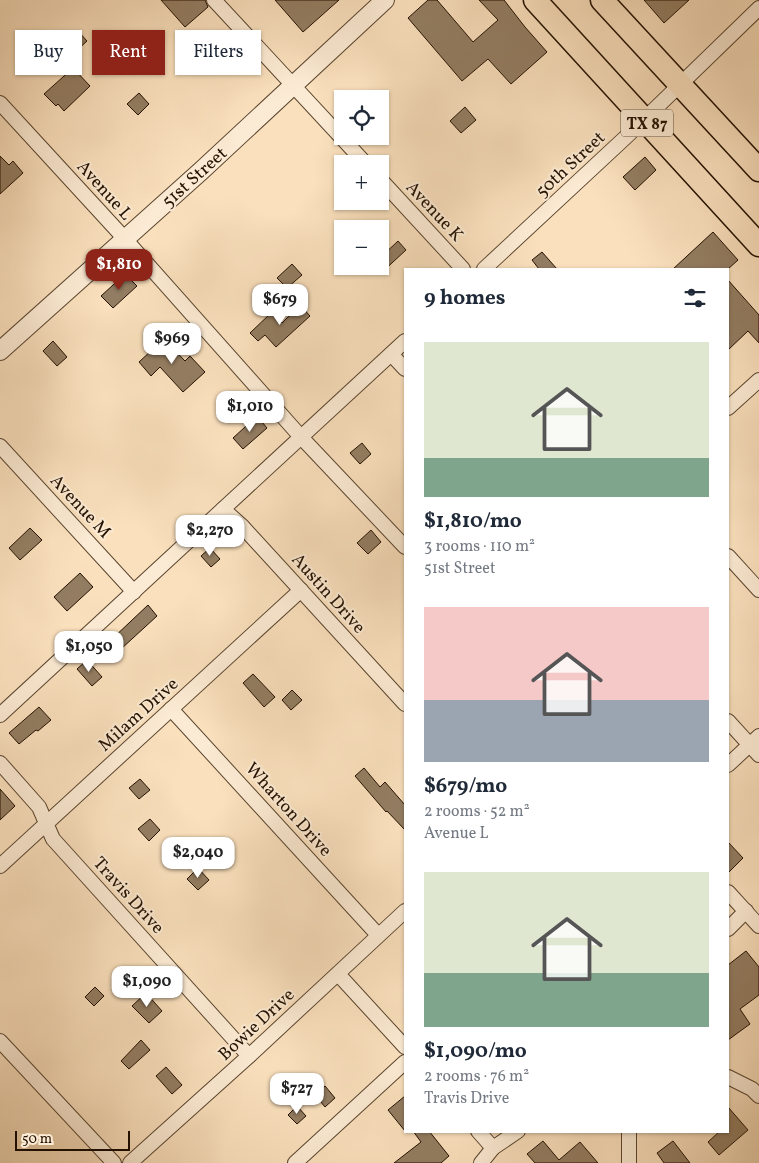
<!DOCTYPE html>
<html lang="en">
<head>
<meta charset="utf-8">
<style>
  :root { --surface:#fff; --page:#f2f2f3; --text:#1f2937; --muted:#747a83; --accent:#8f2418 }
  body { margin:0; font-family:Vollkorn,serif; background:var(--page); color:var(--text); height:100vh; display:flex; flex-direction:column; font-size:19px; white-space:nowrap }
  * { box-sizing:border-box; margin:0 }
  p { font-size:16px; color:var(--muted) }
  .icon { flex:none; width:28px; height:28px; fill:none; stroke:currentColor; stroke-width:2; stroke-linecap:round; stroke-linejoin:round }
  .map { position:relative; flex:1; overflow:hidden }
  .sheet { position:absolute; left:404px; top:268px; width:325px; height:865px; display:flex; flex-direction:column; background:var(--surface); border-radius:0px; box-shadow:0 1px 4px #0004 }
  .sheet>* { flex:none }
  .guide { position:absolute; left:15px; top:30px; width:314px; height:45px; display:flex; gap:10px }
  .buttons { position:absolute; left:334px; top:90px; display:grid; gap:10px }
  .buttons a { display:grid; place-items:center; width:55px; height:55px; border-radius:0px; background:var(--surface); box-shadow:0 1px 4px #0004; font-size:25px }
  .scale { position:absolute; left:15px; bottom:12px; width:115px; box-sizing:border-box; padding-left:5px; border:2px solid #241100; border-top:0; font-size:14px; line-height:18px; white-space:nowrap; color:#241100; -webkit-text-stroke:4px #fcebd4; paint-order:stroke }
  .price { position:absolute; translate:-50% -42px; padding:0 11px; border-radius:10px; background:#fff; color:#222; font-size:16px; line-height:32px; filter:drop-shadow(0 1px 2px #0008) }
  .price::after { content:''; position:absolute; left:50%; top:30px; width:15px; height:11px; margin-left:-8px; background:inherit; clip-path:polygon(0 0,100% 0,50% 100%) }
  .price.active { background:var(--accent); color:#fff }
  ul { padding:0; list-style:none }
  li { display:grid; align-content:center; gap:10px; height:265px; padding:0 20px }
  li span { display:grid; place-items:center; height:155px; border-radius:0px; color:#555 }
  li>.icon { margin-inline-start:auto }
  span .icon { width:90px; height:90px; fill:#fffc; stroke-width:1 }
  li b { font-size:21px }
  h2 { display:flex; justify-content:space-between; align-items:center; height:60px; padding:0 20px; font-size:21px }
  .tag { padding:0 18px; border-radius:0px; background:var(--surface); box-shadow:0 1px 4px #0004; font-size:18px; line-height:45px }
  .tag.active { background:var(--accent); color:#fff }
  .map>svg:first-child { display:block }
</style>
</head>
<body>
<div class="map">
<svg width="759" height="1163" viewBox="0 0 759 1163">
  <rect width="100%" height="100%" fill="#fae0bd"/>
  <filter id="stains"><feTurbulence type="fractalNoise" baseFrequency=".004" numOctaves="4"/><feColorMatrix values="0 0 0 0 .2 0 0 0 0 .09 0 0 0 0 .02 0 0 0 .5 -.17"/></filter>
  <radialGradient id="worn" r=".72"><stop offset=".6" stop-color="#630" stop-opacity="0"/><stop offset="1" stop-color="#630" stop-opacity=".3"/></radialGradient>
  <g fill="#937d62" stroke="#241100">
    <polygon points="161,0 205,0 208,7 185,27"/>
    <polygon points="275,0 339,0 303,32"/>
    <polygon points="428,0 437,0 473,42 498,20 479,0 504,0 525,27 547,52 511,84 488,59 462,81 408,18"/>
    <polygon points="644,0 689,0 664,23"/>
    <polygon points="77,30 87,41 74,53 64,42"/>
    <polygon points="233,35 246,49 223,69 206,50 221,36 226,42"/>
    <polygon points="73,68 90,86 64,111 58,104 56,106 44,94"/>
    <polygon points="139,93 149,104 138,115 127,104"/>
    <polygon points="465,107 476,120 461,133 450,121"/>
    <polygon points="0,156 9,165 13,161 23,173 0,194"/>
    <polygon points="645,157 656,170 635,190 623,177"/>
    <polygon points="713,232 738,260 728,269 673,269"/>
    <polygon points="398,241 406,250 380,274 380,258"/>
    <polygon points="542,252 557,269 539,269 532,260"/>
    <polygon points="292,264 302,275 287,288 277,278"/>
    <polygon points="125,274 137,286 113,308 101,296"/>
    <polygon points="728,280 759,315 759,343 748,331 728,350"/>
    <polygon points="300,305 310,316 276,347 265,335 258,341 250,333 272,312 282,323"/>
    <polygon points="164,339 185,361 190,356 205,372 183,392 160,367 151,376 139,362"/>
    <polygon points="53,341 67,357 57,366 43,351"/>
    <polygon points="257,416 267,428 243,449 233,438"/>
    <polygon points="362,443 371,454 360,464 350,453"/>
    <polygon points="30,528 42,540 20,560 9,548"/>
    <polygon points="371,530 381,542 368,554 357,543"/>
    <polygon points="210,548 220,559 211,567 201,556"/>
    <polygon points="80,573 93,587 67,611 54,597"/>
    <polygon points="148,605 157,616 121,649 112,639"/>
    <polygon points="87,660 102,677 92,686 77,669"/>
    <polygon points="253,674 275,697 264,707 243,683"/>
    <polygon points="292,690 302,700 291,710 282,700"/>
    <polygon points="39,707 51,720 38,731 36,730 19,744 9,733"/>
    <polygon points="364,768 380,787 385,782 405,805 405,830 387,811 386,812 355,776"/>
    <polygon points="140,779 150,790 139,799 129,788"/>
    <polygon points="0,789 15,806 0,820"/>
    <polygon points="150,819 160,830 149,841 138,829"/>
    <polygon points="728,842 743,858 728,873"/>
    <polygon points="198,868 209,880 198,890 187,879"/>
    <polygon points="746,951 759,967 759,995 740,1009 750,1024 728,1040 728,965"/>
    <polygon points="95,987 104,996 94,1006 85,997"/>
    <polygon points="146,993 162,1011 149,1023 132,1006"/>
    <polygon points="141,1040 150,1050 129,1069 121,1061"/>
    <polygon points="166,1067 182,1085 172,1094 156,1076"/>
    <polygon points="325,1086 335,1098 325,1107 315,1095"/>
    <polygon points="405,1096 405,1131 388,1110"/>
    <polygon points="297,1106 306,1116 297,1124 288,1115"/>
    <polygon points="728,1107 748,1130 719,1155 708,1142 720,1131 728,1131"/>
    <polygon points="413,1131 429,1131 449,1156 441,1163 394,1163 421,1142"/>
    <polygon points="543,1141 559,1160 580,1142 598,1163 535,1163 527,1154"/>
    <polygon points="673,1141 690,1163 664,1163 657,1153"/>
  </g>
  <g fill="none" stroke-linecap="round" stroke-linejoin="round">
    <defs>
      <g id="minor">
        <polyline points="214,0 366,164"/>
        <polyline points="0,103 125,239 301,437 405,547"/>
        <polyline points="380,179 463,269"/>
        <polyline points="484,269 627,136 759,8"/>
        <polyline points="391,354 405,369"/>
        <polyline points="728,408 759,380"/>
        <polyline points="0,446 134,592"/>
        <polyline points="223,509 242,526 405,704"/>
        <polyline points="728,556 759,590"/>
        <polyline points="171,709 378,935"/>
        <polyline points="0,715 405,341"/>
        <polyline points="728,721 759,755"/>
        <polyline points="0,763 39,807 53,839 249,1056"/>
        <polyline points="728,765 759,736"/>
        <polyline points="0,866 301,590"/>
        <polyline points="728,892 759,926"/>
        <polyline points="728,929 746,911"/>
        <polyline points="338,974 405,1047"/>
        <polyline points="0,1041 114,1163"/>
        <polyline points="728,1077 752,1089 759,1096"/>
        <polyline points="478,1131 493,1148"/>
        <polyline points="130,1163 249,1056 405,911"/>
        <polyline points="295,1163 405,1062"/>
        <polyline points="481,1163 493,1148 518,1131"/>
        <polyline points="629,1163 629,1131"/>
      </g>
      <polyline id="tertiary" points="0,351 201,171 385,0"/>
      <g id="primary">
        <polyline points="535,0 759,245"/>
        <polyline points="602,0 759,170"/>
      </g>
    </defs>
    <use href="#minor" stroke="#5a452f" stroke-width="16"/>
    <use href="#tertiary" stroke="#5a452f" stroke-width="20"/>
    <use href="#primary" stroke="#241100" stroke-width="25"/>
    <use href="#minor" stroke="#fcebd4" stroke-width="14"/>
    <use href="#tertiary" stroke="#fcebd4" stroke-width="18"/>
    <use href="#primary" stroke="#fae0bd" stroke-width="22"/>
  </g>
  <g text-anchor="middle" stroke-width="4" stroke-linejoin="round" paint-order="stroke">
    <rect fill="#fcebd4" stroke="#655240" stroke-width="1" x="621" y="109.5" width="52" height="27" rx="4"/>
    <g font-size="16" font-weight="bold" fill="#241100">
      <text x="647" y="129">TX 87</text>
    </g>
    <g font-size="18" fill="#241100" stroke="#fcebd4">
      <text transform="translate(570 164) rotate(-43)" y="6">50th Street</text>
      <text transform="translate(194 177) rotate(-42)" y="6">51st Street</text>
      <text transform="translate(105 190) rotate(48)" y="6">Avenue L</text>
      <text transform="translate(435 211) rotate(47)" y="6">Avenue K</text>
      <text transform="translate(81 506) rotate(47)" y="6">Avenue M</text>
      <text transform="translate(329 593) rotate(48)" y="6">Austin Drive</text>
      <text transform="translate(138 714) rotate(-42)" y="6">Milam Drive</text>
      <text transform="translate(289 809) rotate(48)" y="6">Wharton Drive</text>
      <text transform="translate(129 895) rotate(48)" y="6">Travis Drive</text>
      <text transform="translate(256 1024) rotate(-43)" y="6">Bowie Drive</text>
    </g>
  </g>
  <rect width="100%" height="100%" filter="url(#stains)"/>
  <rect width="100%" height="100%" fill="url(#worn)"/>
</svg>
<div class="buttons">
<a><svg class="icon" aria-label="locate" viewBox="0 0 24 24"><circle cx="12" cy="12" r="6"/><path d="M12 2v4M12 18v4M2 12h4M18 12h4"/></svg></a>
<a>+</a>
<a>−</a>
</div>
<div class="scale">50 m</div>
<b class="price active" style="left:119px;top:291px">$1,810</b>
<b class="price" style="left:280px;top:326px">$679</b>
<b class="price" style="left:172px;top:365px">$969</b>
<b class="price" style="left:250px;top:433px">$1,010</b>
<b class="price" style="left:210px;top:557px">$2,270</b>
<b class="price" style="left:89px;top:673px">$1,050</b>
<b class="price" style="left:198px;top:879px">$2,040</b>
<b class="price" style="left:147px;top:1008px">$1,090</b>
<b class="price" style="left:297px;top:1115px">$727</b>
<div class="guide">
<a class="tag">Buy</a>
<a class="tag active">Rent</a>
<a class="tag">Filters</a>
</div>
<section class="sheet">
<h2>9 homes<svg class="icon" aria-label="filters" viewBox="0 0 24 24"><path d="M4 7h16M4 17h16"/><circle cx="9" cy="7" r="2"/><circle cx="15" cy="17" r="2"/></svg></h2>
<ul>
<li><span style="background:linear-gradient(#dfe7d0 75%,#7fa58c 0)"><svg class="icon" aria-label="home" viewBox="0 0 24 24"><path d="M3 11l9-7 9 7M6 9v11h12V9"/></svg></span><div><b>$1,810/mo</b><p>3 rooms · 110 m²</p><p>51st Street</p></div></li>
<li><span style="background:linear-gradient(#f6c9c9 60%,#9aa5b1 0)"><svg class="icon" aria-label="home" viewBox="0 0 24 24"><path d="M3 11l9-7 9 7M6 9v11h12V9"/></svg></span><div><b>$679/mo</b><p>2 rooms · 52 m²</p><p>Avenue L</p></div></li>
<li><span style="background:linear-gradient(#dfe7d0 65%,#7fa58c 0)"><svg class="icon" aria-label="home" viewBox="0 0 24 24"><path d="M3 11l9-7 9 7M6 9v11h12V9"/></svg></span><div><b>$1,090/mo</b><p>2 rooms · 76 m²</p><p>Travis Drive</p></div></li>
</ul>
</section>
</div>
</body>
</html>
